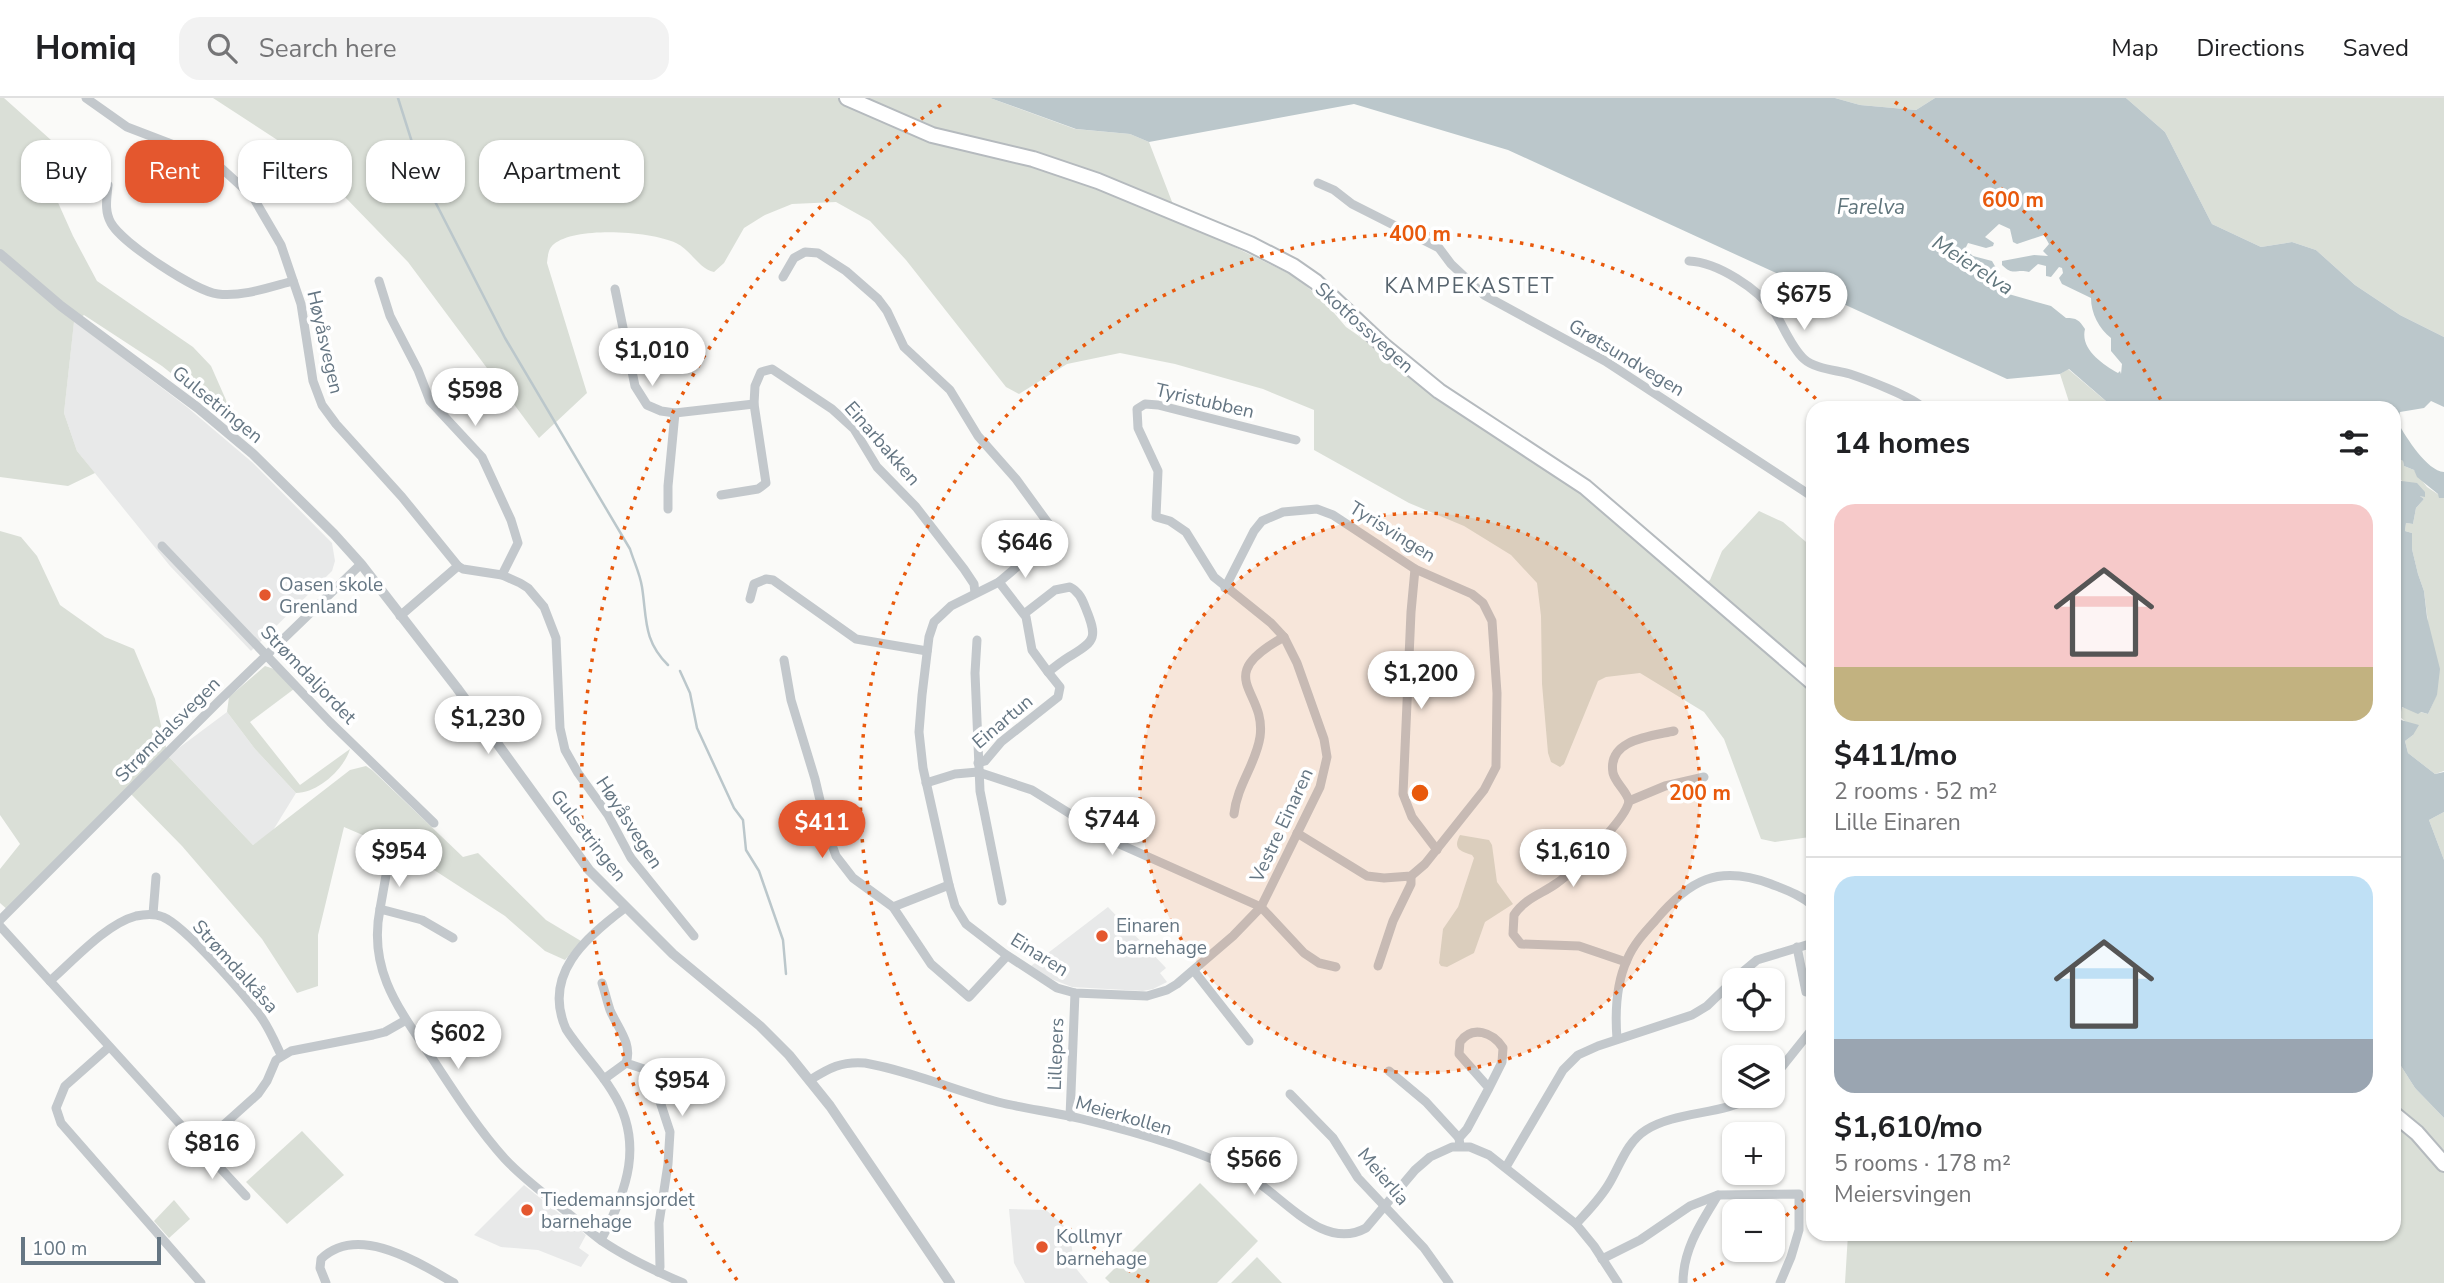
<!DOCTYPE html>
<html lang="en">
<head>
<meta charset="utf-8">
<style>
  :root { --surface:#fff; --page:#f2f2f2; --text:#202124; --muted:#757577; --line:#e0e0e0; --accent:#e4572e }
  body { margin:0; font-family:"Nunito Sans",sans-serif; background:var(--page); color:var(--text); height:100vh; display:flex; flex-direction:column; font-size:26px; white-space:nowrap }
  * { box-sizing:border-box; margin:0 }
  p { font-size:23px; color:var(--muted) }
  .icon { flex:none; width:38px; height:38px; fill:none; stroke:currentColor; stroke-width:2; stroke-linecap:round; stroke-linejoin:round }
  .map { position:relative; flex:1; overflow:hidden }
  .panel { position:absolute; left:1806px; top:303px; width:595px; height:840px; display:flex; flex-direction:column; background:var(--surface); border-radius:21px; box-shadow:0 2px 5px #0004 }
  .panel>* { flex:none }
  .top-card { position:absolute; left:21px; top:42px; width:665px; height:63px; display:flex; gap:14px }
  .buttons { position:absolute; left:1722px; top:870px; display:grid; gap:14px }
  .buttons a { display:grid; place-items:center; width:63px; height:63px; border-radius:14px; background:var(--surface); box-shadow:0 2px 5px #0004; font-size:35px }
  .scale { position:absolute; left:21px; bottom:18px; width:140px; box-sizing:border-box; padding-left:7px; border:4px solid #657683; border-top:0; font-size:19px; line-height:24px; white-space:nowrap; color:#657683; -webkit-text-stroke:5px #fff; paint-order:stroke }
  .price { position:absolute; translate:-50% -60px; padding:0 16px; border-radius:24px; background:#fff; color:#222; font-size:23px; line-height:46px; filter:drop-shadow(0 2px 4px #0008) }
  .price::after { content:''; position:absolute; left:50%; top:42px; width:21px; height:16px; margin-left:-10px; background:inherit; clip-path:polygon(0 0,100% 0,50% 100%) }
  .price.on { background:var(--accent); color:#fff }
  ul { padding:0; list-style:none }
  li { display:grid; align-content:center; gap:14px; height:371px; padding:0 28px }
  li+li { border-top:2px solid var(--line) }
  li span { display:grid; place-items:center; height:217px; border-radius:21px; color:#555 }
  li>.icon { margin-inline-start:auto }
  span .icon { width:126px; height:126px; fill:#fffc; stroke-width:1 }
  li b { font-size:30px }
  h2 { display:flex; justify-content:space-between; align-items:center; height:84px; padding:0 28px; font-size:30px }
  .tag { padding:0 24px; border-radius:21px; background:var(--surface); box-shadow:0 2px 5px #0004; font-size:24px; line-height:63px }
  .tag.on { background:var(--accent); color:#fff }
  header { display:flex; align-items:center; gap:42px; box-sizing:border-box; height:98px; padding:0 35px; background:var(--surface); border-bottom:2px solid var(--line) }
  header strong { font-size:33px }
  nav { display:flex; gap:38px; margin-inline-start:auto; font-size:24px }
  .search { width:490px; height:63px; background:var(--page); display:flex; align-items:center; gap:18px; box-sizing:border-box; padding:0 24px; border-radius:21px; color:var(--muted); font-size:26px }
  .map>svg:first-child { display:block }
</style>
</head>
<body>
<header>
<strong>Homiq</strong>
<div class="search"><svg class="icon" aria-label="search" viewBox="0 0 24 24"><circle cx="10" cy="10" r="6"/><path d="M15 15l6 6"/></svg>Search here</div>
<nav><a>Map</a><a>Directions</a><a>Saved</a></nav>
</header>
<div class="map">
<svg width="2444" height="1185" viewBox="0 0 2444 1185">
  <rect width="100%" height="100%" fill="#fafaf8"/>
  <g fill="#e8e9e9">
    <polygon points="74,223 187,309 253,365 332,445 335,463 332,473 251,553 170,468 77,353 64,315"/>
    <polygon points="227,614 255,651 296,695 272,734 253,747 168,658"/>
    <polygon points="1108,809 1166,870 1160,875 1167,884 1153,891 1143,893 1072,889 1049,880 1031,868"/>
    <polygon points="524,1087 586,1137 579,1150 589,1157 581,1169 538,1152 501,1149 474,1137"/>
    <polygon points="1009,1111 1046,1112 1070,1133 1074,1168 1088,1185 1025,1185 1014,1165"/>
  </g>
  <g fill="#dadfd7">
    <polygon points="0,0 4,0 61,51 47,80 73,138 97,183 193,249 211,268 226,302 231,323 162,268 84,217 74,224 64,315 77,353 95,375 68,388 0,379"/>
    <path d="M213,0H990L1075,31L1130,36L1149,44L1179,122L1294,178L1323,202L1346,229L1565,381L1614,421L1691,491L1710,482L1722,453L1759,413L1783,424L1813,450V741L1810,739L1775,744L1761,741L1724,641L1704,614L1640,575L1606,579L1598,583L1564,666L1560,669L1551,664L1548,655L1542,586L1541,518L1537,485L1511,457L1464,428L1409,405L1314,352V312L1263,291L1175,266L1120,255L1067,266L1019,296L1006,289L906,162L870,123L836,104L792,106L765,117L744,130L724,165L714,174C699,171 691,152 676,145C651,133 576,128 554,146C548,151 548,157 547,165L587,295L539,340L408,164L311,64Z"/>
    <polygon points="1835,0 1935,0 1916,12 1860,7"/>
    <polygon points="2126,0 2444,0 2444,239 2400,217 2355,187 2316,152 2292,144 2261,149 2212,126 2165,34"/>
    <polygon points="2068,271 2114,310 2068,310 2070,307 2060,276"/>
    <polygon points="2394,358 2403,363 2404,368 2414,372 2427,389 2439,397 2439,400 2444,400 2444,673 2435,676 2408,655 2405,643 2413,637 2407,625 2399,618 2401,609 2428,616 2437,596 2424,493 2418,476 2412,451 2412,435 2405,433 2406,425 2413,426 2416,410 2424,401 2401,382 2394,382"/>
    <polygon points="0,433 21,439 37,458 60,507 105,539 134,551 155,601 168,658 253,747 350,672 366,668 372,672 463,759 478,755 546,822 581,843 565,862 545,853 505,818 414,759 344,729 318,837 318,888 297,895 262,841 182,748 129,694 9,813 0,805 0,771 20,746 0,717"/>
    <path d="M265,568L274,571L294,591L250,624L300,687L350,651C344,671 318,695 296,695L255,651L227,614L229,599Z"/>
    <polygon points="2444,714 2444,762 2429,722"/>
    <path d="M1460,737L1489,742L1492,747L1497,784L1513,806L1485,824L1474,855L1447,869L1441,868L1439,865L1443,831L1458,809L1474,760L1472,757C1459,753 1453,750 1460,737Z"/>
    <polygon points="2394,957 2415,990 2444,1020 2444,1185 1845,1185 1848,1136 2394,1136"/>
    <polygon points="302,1033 344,1077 287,1126 246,1084"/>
    <polygon points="1200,1085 1258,1143 1217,1185 1110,1185 1105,1180"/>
    <polygon points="174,1102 190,1121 169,1140 154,1123"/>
    <polygon points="1257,1159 1282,1185 1231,1185"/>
  </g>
  <g fill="#bbc7cb" fill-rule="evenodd">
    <path d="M990,0H1835L1860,7L1916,12L1935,0H2126L2165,34L2212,126L2261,149L2292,144L2316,152L2355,187L2400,217L2444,239V309L2431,303L2424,310L2400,314L2398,325C2406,339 2427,373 2444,374V400H2439L2438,396L2417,379L2414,372L2404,368L2403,363L2394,358V310H2114L2069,271L2060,276L2007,281L1508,52L1354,6L1149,44L1130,36L1076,31ZM1999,126L2010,131L2013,144L2017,146L2044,137L2049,146L2043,153L2048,158L2034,157L2002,163V167C2014,179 2016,170 2029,174L2038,166L2046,168V178L2051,179L2059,169L2062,170L2063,175L2059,180L2062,186L2091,200C2091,215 2099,231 2111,240V253L2122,266L2121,276L2120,273L2118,275C2102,266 2080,251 2085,231C2079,222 2077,220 2066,220L2051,208L2005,195L1990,179L1996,170L1992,163L1973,158L1965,151L1968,145L1986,150L1993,148L1994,145L1985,139Z"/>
    <polygon points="2394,382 2417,385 2425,394 2425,399 2420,398 2424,401 2416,410 2413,426 2406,425 2405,433 2412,435 2412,451 2418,476 2424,493 2427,519 2440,571 2437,597 2428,616 2421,614 2418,616 2402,609 2401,614 2399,614 2401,622 2419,627 2413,637 2405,643 2408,655 2435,676 2444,674 2444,714 2429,722 2444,762 2444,1020 2415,990 2394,957"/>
  </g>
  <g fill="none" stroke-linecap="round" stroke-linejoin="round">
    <g stroke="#bbc7cb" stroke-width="2.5">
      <path d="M398,0L424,82L505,240L630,451C634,464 640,476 642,489C647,521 643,542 668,567"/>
      <polyline points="680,573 690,595 697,630 734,710 743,722 746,752 759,773 783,842 786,876"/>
    </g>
    <defs>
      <g id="primary">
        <polyline points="847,0 932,37 1033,61 1098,83 1250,146 1293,168 1316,184 1384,248 1439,293 1585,389 1813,585"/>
        <polyline points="2394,1016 2417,1035 2444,1066"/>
      </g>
    </defs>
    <use href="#primary" stroke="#b5babe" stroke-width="18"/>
    <g stroke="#c3c8cc" stroke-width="9">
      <polyline points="86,0 127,29 187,52 219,68 253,99 281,147 301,206 313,283 322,307 336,326 402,399 458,468 463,471 502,477 520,485 528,490 544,509 556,540 560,630 565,652 578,675 608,717 631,760 694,838"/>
      <polyline points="1318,85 1334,92 1352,106 1439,150 1451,166 1484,197 1605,263 1813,399"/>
      <path d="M108,87C107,100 104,113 111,125C122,145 195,193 218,196C242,199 270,189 293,183"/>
      <path d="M1689,163C1717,164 1759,191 1775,215C1784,229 1791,249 1804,261C1815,271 1836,272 1850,276C1865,281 1913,299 1923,310"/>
      <polyline points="783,179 794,160 805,154 818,155 846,173 878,201 887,213 904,249 950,292 978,338 1016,381 1056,436 999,484 951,508 934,524 929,539 922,597 919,634 923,670 949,787 955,808 966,826 1005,856 1057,890 1075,895 1147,898 1167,892 1177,886 1233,838 1261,809 1320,689 1327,659 1324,641 1297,565 1284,539 1271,525 1214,479 1186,434 1170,423 1156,419 1158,373 1138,330 1137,311 1145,306 1158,307 1296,342"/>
      <polyline points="379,183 390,218 418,272 430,303 482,359 511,422 518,445 502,477"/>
      <polyline points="615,191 635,288 647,307 661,313 675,315 754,306"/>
      <polyline points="721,397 758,391 766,385 754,306 755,288 761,274 772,271 832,311 854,331 877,369 916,409 964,471 974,486 975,495"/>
      <polyline points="668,411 668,388 675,315"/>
      <polyline points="162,448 330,624 434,725"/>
      <polyline points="1415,471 1411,514 1403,696 1412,719 1437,752"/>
      <path d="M999,484L1026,519L1032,552L1048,574C1056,568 1063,562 1072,557C1096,543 1097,538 1086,511C1083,503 1079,493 1070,489L1055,492L1024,516"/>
      <polyline points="1225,490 1254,433 1262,423 1283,414 1317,411 1333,417 1415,471 1472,496 1483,505 1492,523 1497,595 1496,669 1484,692 1425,766 1411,778 1384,780 1367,778 1297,735"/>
      <polyline points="750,501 754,486 766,481 773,482 856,541 927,553"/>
      <polyline points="400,518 458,468"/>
      <polyline points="977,542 975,575 980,693 1002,803"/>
      <polyline points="784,562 791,602 815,681 828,736 836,758 853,780 893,809 931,866 969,899 1007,858"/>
      <polyline points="978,665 985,663 1001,644 1058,599 1060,589 1048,574"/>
      <polyline points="926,685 955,676 978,674 1032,692 1117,745 1261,809 1304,855 1319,865 1336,869"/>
      <path d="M1629,703C1626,692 1616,686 1613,675C1607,641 1652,638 1674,633"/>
      <path d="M1234,716C1237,687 1256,666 1260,639C1267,591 1210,580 1284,539"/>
      <polyline points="893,809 949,787"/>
      <polyline points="380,811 388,766"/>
      <polyline points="153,816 156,779"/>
      <polyline points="0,822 220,602 361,466"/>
      <polyline points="0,828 200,1048 258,996 267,983 276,962 291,953 373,937 385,934 406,922"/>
      <path d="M453,840L422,822L380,811C368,871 398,910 430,957C453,992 477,1030 505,1061C521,1078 539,1092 557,1106C572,1118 587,1132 602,1143C627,1160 655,1173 683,1185"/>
      <polyline points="1797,849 1806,894"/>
      <path d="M1626,864L1579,848L1521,846L1513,836L1514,817C1525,800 1542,796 1557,785C1573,774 1627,720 1629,703L1665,688L1704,679"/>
      <polyline points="1378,868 1393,823 1411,786 1411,778"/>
      <polyline points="1194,873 1249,943"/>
      <path d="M50,883C74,862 106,826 136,818C145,816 154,815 163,819C185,828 245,897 261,919C269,930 275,944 281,957"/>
      <path d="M602,885C605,894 607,903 610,912C617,929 633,946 626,965L650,973L670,1034L668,1066L659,1125L660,1169L658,1174"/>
      <path d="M1617,941C1615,915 1616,886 1627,862C1633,847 1644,835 1655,823C1689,782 1718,766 1771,786C1786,792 1801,797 1813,808"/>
      <polyline points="109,949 65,988 56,1010 61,1025 201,1185"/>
      <polyline points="1389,973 1426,1004 1459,1040"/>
      <polyline points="1773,980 1813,930"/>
      <polyline points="604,981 626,965"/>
      <path d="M810,982C829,970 842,963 865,965C910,973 954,992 998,1004C1026,1011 1054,1014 1082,1021C1132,1033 1197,1052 1243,1075C1281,1094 1321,1155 1366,1130L1415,1072L1430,1059L1452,1049H1470L1489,1057L1576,1126L1594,1148L1618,1185"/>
      <polyline points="1290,996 1333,1040 1358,1080 1424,1150 1449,1185"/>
      <polyline points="1070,1019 1075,895"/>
      <polyline points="200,1048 246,1098"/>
      <path d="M1460,1048L1459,1040L1467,1031L1489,990L1459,956L1460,944C1472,927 1493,934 1503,950L1502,964L1489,990"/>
      <polyline points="1506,1069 1563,972 1578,957 1598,948 1692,917 1707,908 1739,877 1757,862 1813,845"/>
      <path d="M1576,1126C1588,1113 1601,1100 1610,1084C1621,1065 1627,1044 1646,1032C1676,1013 1723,1017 1755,998"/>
      <path d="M601,1142C627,1093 645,1044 612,993C599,971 580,953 566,931C542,877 585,840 625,810"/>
      <polyline points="1602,1161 1640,1142 1690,1108 1718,1097 1799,1096 1799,1132 1791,1159 1780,1185"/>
      <path d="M326,1185L320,1170L321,1161C358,1125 419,1165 454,1185"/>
      <path d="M1683,1185C1683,1151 1701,1125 1718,1097"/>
    </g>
    <polyline stroke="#c3c8cc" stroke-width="10" points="0,156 61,208 198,310 253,356 334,436 361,466 457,590 589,772 673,856 760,928 789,957 830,1008 950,1185"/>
    <use href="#primary" stroke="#fff" stroke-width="14"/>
  </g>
  <circle cx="1420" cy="695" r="280" fill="#e8590c" fill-opacity=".12"/>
  <g fill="none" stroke="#e8590c" stroke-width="3.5" stroke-dasharray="3.5 7">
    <circle cx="1420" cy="695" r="280"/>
    <path d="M1812 1094A559 559 0 0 1 1776 1126M1741 1153A559 559 0 0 1 1691 1184M1149 1184A559 559 0 1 1 1822 307"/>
    <path d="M2132 1140A839 839 0 0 1 2103 1182M737 1182A839 839 0 0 1 945 4M1895 4A839 839 0 0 1 2164 308"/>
  </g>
  <g fill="#e4572e" stroke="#fff" stroke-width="2.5">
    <circle cx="265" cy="497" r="7"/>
    <circle cx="1102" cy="838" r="7"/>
    <circle cx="527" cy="1112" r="7"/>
    <circle cx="1042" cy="1149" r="7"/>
  </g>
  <g text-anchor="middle" stroke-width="7" stroke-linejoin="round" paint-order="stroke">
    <g font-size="19" fill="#657683" stroke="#fff">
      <text transform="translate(1365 229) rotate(42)" y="7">Skotfossvegen</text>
      <text transform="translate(326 244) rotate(77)" y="7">Høyåsvegen</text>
      <text transform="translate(1627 259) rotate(31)" y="7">Grøtsundvegen</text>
      <text transform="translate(1205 302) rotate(13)" y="7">Tyristubben</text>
      <text transform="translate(218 306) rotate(39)" y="7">Gulsetringen</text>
      <text transform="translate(883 345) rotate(49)" y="7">Einarbakken</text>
      <text transform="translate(1393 433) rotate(32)" y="7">Tyrisvingen</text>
      <text transform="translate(309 576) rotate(46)" y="7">Strømdaljordet</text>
      <text transform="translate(1002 623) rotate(-40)" y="7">Einartun</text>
      <text transform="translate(167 631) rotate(-45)" y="7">Strømdalsvegen</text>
      <text transform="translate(630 724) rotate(57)" y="7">Høyåsvegen</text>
      <text transform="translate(1281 727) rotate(-65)" y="7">Vestre Einaren</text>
      <text transform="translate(589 737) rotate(52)" y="7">Gulsetringen</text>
      <text transform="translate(1040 856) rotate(32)" y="7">Einaren</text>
      <text transform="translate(236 868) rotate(48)" y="7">Strømdalkåsa</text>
      <text transform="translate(1055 956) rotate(-88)" y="7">Lillepers</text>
      <text transform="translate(1124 1017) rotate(16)" y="7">Meierkollen</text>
      <text transform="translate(1384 1078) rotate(50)" y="7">Meierlia</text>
    </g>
    <g font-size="19" fill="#657683" stroke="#fff" text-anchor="start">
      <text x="279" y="493">Oasen skole<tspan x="279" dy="22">Grenland</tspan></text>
      <text x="1116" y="834">Einaren<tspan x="1116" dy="22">barnehage</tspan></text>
      <text x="541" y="1108">Tiedemannsjordet<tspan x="541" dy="22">barnehage</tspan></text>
      <text x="1056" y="1145">Kollmyr<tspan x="1056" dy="22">barnehage</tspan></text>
    </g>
    <g font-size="21" font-style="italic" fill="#60757c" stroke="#fff">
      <text x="1871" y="116">Farelva</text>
      <text transform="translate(1973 167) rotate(33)" y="7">Meierelva</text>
    </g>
    <g font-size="21" letter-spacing="2" fill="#57646e" stroke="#fff">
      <text x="1470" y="195">KAMPEKASTET</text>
    </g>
  </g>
  <circle cx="1420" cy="695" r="10" fill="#e8590c" stroke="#fff" stroke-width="3.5"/>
  <g font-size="21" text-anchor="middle" font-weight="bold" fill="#e8590c" stroke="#fff" stroke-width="7" stroke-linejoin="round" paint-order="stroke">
    <text x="2013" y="109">600 m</text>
    <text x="1420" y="143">400 m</text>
    <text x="1700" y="702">200 m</text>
  </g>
</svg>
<div class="buttons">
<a><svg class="icon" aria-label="locate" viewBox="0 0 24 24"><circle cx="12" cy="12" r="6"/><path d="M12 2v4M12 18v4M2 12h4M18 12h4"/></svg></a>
<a><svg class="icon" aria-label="layers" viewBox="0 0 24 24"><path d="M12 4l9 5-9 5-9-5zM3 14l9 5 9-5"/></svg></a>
<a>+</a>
<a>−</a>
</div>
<div class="scale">100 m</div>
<b class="price" style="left:1804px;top:234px">$675</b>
<b class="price" style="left:652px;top:290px">$1,010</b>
<b class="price" style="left:475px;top:330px">$598</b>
<b class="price" style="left:1025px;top:482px">$646</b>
<b class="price" style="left:1421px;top:613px">$1,200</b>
<b class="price" style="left:488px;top:658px">$1,230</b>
<b class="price" style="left:1112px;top:759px">$744</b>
<b class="price on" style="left:822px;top:762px">$411</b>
<b class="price" style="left:399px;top:791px">$954</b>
<b class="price" style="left:1573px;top:791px">$1,610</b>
<b class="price" style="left:458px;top:973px">$602</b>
<b class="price" style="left:682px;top:1020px">$954</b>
<b class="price" style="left:212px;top:1083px">$816</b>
<b class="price" style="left:1254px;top:1099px">$566</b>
<div class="top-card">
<a class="tag">Buy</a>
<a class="tag on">Rent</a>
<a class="tag">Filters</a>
<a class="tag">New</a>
<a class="tag">Apartment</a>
</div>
<section class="panel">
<h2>14 homes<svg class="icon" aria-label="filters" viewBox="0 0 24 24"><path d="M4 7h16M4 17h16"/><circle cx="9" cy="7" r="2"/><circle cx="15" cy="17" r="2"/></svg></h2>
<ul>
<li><span style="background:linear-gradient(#f6c9c9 75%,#c2b280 0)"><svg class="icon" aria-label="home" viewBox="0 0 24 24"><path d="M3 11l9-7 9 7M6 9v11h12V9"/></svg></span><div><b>$411/mo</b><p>2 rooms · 52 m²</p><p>Lille Einaren</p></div></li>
<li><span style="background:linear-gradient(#bfe0f5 75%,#9aa5b1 0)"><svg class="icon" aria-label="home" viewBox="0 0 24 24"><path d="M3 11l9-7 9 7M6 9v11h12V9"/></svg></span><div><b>$1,610/mo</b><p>5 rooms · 178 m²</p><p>Meiersvingen</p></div></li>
</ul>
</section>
</div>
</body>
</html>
